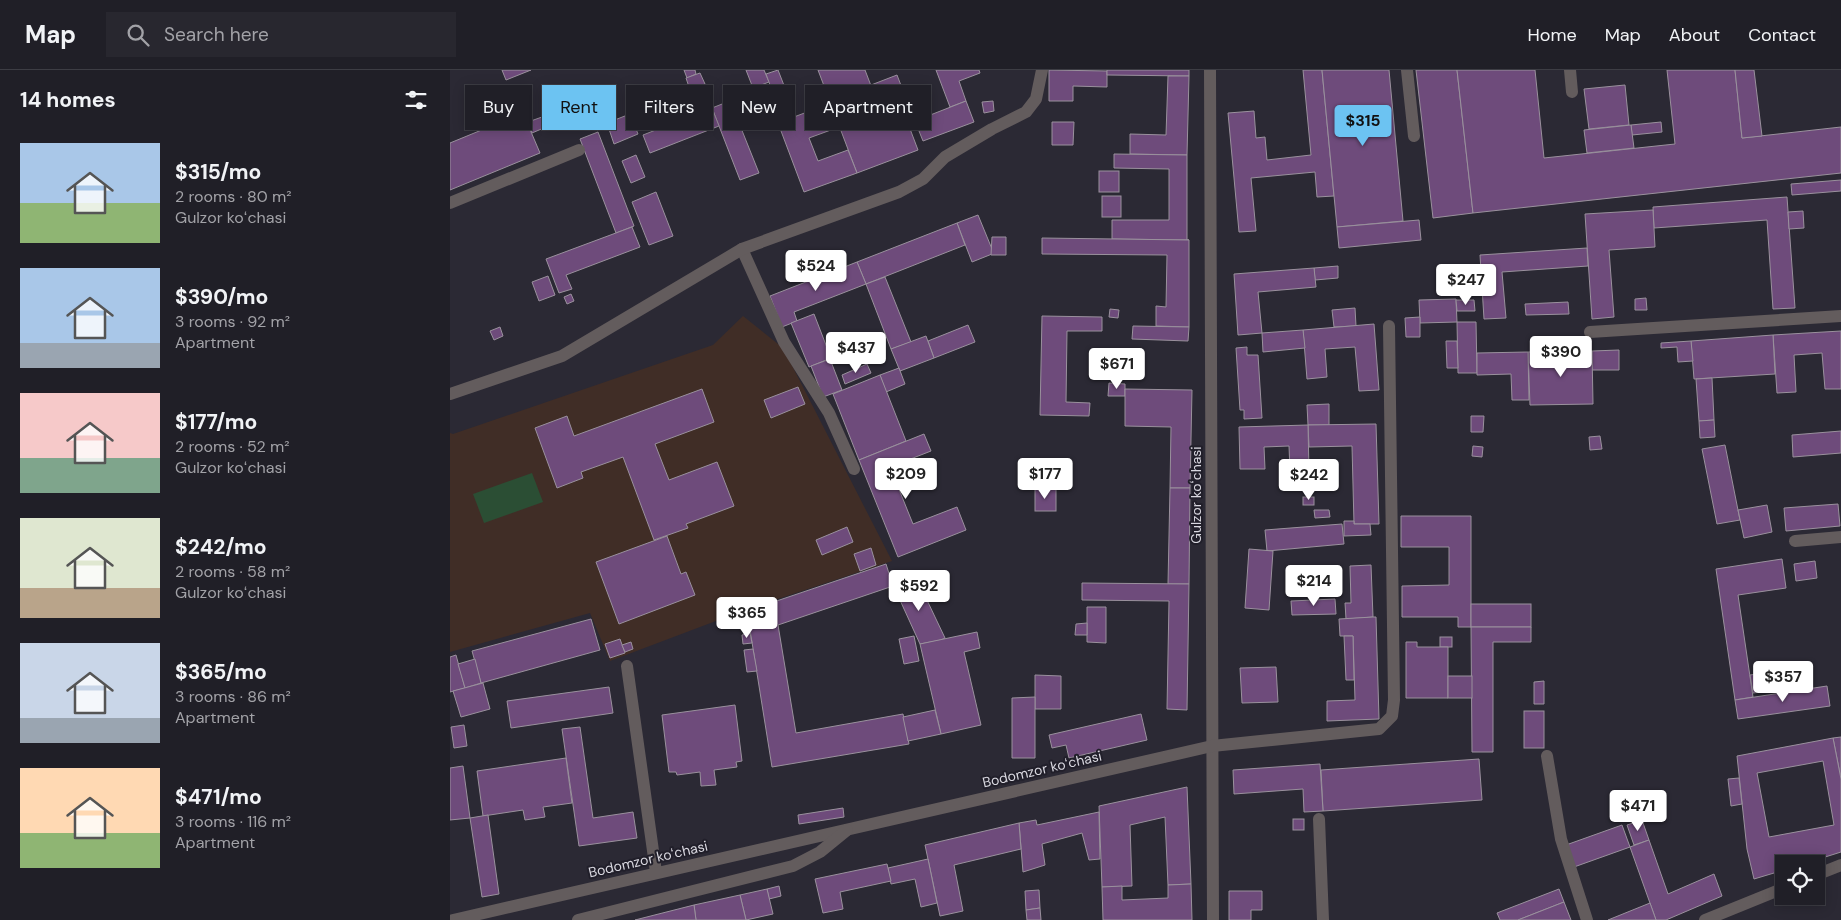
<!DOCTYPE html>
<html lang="en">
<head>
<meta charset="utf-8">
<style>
  :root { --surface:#201f27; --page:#28272f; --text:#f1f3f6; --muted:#a2a2a7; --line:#3d3d44; --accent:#6cc3f2 }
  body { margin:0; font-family:"DM Sans",sans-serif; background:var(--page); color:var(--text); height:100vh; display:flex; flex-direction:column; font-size:19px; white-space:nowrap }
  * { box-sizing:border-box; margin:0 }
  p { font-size:16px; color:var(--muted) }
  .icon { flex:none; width:28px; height:28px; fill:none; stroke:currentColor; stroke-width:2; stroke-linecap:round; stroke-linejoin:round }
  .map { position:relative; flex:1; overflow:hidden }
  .side { display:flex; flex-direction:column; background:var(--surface); width:450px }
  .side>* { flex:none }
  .guide { position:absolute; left:15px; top:15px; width:475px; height:45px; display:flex; gap:10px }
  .fabs { position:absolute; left:1325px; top:785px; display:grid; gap:10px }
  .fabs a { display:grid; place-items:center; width:50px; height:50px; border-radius:0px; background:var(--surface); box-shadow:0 2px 12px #0003,0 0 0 1px var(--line); font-size:25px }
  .price { position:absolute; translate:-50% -42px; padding:0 11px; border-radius:5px; background:#fff; color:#222; font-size:16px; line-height:32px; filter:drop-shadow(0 1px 2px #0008) }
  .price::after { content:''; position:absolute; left:50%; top:30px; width:15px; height:11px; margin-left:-8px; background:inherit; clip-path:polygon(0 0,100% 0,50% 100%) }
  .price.on { background:var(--accent); color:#111 }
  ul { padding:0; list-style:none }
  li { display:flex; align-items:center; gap:15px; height:125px; padding:0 20px }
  li span { display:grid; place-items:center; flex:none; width:140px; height:100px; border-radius:0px; color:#555 }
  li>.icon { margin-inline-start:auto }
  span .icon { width:60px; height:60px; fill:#fffc; stroke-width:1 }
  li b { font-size:21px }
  h2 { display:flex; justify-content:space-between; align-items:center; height:60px; padding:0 20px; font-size:21px }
  .chip { padding:0 18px; border-radius:0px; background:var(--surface); box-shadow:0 2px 12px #0003,0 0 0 1px var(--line); font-size:18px; line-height:45px }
  .chip.on { background:var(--accent); color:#111 }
  header { display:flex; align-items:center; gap:30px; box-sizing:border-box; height:70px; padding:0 25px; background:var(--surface); border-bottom:1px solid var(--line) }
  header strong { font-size:24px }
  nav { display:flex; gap:28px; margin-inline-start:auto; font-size:18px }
  .search { width:350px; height:45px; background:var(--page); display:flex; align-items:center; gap:12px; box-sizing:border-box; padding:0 18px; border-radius:0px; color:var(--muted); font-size:19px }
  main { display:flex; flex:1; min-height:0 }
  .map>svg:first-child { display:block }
</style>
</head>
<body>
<header>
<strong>Map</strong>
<div class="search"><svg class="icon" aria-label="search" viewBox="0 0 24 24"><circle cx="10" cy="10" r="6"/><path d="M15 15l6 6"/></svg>Search here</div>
<nav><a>Home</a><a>Map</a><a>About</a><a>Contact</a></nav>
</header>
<main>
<section class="side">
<h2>14 homes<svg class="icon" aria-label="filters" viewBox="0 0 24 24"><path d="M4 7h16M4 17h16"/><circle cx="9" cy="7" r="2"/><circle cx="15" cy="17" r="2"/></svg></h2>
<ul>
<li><span style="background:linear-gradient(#a9c7e8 60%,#8fb573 0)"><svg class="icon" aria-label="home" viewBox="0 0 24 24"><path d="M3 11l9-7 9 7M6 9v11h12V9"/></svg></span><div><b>$315/mo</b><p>2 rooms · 80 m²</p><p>Gulzor koʻchasi</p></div></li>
<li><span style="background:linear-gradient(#a9c7e8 75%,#9aa5b1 0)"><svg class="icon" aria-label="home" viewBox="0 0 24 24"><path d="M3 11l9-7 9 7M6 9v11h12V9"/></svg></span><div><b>$390/mo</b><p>3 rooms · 92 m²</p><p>Apartment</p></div></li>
<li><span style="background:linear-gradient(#f6c9c9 65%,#7fa58c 0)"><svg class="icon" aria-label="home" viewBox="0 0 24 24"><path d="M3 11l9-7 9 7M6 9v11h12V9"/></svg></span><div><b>$177/mo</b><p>2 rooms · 52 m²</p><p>Gulzor koʻchasi</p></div></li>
<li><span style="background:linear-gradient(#dfe7d0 70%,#b9a48a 0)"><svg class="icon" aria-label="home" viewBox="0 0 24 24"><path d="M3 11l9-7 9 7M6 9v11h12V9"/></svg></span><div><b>$242/mo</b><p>2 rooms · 58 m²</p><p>Gulzor koʻchasi</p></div></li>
<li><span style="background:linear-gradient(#c9d6e8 75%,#9aa5b1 0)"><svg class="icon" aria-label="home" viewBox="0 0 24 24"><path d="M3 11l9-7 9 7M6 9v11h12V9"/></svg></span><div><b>$365/mo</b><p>3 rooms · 86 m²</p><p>Apartment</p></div></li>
<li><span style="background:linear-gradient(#ffd9b3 65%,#8fb573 0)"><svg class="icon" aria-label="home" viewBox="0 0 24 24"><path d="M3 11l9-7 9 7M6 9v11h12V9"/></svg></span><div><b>$471/mo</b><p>3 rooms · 116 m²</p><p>Apartment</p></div></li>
</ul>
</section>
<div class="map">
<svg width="1391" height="850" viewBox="0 0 1391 850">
  <rect width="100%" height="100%" fill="#2b2934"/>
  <polygon fill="#402d26" points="293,246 333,278 442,491 295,540 160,591 140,543 0,582 0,363 3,364 263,275"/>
  <polygon fill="#2b4e34" points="82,403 93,432 34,453 23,424"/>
  <g fill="#6e4b7b" stroke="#9a919d" fill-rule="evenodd">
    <polygon points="52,0 81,0 56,10"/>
    <polygon points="234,0 245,0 246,4 237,8"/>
    <polygon points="296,0 314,0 319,12 303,18"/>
    <polygon points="328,0 335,18 323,23 316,4"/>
    <polygon points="368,0 415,0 434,50 454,43 468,80 407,103"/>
    <polygon points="486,0 529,0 530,3 509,11 516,31 500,37"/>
    <polygon points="599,0 657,1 657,17 623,16 623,31 599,31"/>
    <polygon points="657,0 739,0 739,6 657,5"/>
    <polygon points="853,0 872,0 884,126 867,127 865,102 801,108 806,161 789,162 778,43 804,41 806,68 815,67 817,90 861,85"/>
    <polygon points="872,0 939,0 953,151 887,157"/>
    <polygon points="966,0 1007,0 1023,143 983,148"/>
    <polygon points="1007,0 1085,0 1094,88 1225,74 1217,0 1285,0 1292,68 1391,57 1391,103 1023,143"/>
    <polygon points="1285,0 1304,0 1312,66 1292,68"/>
    <polygon points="250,3 255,14 240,20 236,8"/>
    <polygon points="447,5 457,31 431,40 421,15"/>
    <polygon points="718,6 739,6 737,85 680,84 680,64 716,65"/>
    <polygon points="1175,15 1179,55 1139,59 1134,19"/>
    <polygon points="239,17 249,43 234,49 224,24"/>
    <polygon points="310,19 317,36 287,48 309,103 290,110 262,38"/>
    <polygon points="516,31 524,52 473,71 465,51"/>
    <polygon points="543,31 544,41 534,43 532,32"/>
    <polygon points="381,33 389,57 359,68 368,91 398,80 407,103 354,122 328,53"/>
    <polygon points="262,38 269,56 200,83 193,65"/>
    <polygon points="73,43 90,83 0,120 0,73"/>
    <polygon points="180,44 188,64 164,74 157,53"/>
    <polygon points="92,47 96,57 82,63 78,52"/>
    <polygon points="602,52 624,52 623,75 602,75"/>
    <polygon points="1211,52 1212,62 1182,65 1181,55"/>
    <polygon points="1181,55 1184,78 1137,83 1134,60"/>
    <polygon points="148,62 184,156 166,163 130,69"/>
    <polygon points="664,84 737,85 737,170 739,170 662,169 662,150 719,150 719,99 664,98"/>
    <polygon points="186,85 195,107 181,113 172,91"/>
    <rect x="649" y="101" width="20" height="21"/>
    <polygon points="1391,110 1391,121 1342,125 1341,114"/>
    <polygon points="206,122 223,166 199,175 182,132"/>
    <rect x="652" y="126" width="19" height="21"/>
    <polygon points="1337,127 1345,238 1323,239 1317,150 1204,158 1203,137"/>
    <polygon points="1203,140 1205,177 1159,180 1164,247 1142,249 1135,144"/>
    <polygon points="1353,141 1354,158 1339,159 1338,142"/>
    <polygon points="528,145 542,179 542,184 522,192 507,153"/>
    <polygon points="969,150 971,170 889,178 887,157"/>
    <polygon points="507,153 515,175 416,214 407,192"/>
    <polygon points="182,157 190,177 116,205 122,219 109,223 96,189"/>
    <polygon points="542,167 556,167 556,185 541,185"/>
    <polygon points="592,168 739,170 739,257 706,256 706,236 716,237 717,185 592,184"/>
    <polygon points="1137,178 1138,196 1052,202 1056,248 1034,249 1030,185"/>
    <polygon points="407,192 416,214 344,242 347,251 332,257 320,226"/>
    <polygon points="888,196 888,208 865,210 864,198"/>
    <polygon points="864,198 866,217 808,222 812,263 788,265 784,204"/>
    <polygon points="98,206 105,225 89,231 82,212"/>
    <polygon points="435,207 461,272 441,279 416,214"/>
    <polygon points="121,224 124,231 117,234 114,227"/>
    <polygon points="1196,228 1197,240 1185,240 1185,229"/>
    <polygon points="969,230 1006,229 1007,252 970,253"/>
    <polygon points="1006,230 1024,230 1025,241 1007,241"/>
    <polygon points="1118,232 1119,244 1076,245 1075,234"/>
    <polygon points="905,238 906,256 884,257 882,240"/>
    <polygon points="660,239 669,240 668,248 659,247"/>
    <polygon points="364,244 381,288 359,297 341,253"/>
    <polygon points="592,246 652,247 652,261 617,261 616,332 640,333 639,346 590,345"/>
    <polygon points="970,247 970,267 956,267 955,248"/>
    <polygon points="1007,252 1026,252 1027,303 1008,303"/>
    <polygon points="924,254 929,320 909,321 905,277 875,279 877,307 857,309 853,260"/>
    <polygon points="518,255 525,272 484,288 478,271"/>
    <polygon points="683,256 739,257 738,271 682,269"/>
    <polygon points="50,257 53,266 44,270 40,261"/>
    <polygon points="853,260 855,278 813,282 812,263"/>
    <polygon points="1391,261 1391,319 1375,319 1372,283 1344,285 1346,322 1327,323 1323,265"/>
    <polygon points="1323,265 1325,304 1244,309 1241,271"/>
    <polygon points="476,266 484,288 450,301 441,279"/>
    <polygon points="996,271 1007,271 1008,298 997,298"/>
    <polygon points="1241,271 1243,291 1228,292 1227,277 1211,278 1211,273"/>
    <polygon points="797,277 797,285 808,285 812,348 794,349 794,340 790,340 786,278"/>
    <polygon points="1169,280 1169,300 1142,300 1142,281"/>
    <polygon points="1142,281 1143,334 1080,335 1078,282"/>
    <polygon points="1078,282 1079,330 1062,330 1061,304 1027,305 1027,283"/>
    <polygon points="380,289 392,320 373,327 361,296"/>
    <polygon points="417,294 421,303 395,314 392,305"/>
    <polygon points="449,298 455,314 436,322 430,305"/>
    <polygon points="430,305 456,371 409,390 383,324"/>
    <polygon points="1262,308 1264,350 1249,351 1246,309"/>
    <polygon points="659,313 675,314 675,326 658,326"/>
    <polygon points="348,317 355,334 321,348 314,330"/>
    <polygon points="252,319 264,352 205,374 219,410 267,392 284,436 236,454 238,458 204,470 173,387 131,402 133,408 107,418 85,358 117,346 124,366"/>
    <polygon points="675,319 742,320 740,418 720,418 721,357 675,356"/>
    <polygon points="879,334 879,355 858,355 857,335"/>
    <polygon points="1021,346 1034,346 1033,362 1021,362"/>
    <polygon points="1264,350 1265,367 1250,368 1249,351"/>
    <polygon points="926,354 929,454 904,454 902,376 859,377 858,355"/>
    <polygon points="858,355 859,401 840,401 839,376 814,377 815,399 790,399 789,357"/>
    <polygon points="1391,361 1391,383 1343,387 1342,365"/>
    <polygon points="474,364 481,381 440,397 463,454 507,437 516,460 448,487 409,390"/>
    <polygon points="1150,366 1152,379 1140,380 1139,367"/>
    <polygon points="1275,375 1290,450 1267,454 1252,379"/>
    <polygon points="1023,376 1033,377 1032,387 1022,386"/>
    <polygon points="720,418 740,418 739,514 718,514"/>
    <rect x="585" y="419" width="21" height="22"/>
    <rect x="853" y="427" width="11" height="8"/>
    <polygon points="1388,434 1390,456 1336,461 1334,438"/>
    <polygon points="1317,435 1322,462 1294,468 1288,440"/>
    <polygon points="864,440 879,440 880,447 865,448"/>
    <polygon points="951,446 1021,446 1021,557 1008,557 1008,547 952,547 952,516 999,515 999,477 951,477"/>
    <polygon points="894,451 904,451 904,454 920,454 921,465 894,466"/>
    <polygon points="892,454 894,474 817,481 815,460"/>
    <polygon points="397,457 403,472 372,485 366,470"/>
    <polygon points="217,466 231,504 236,502 245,525 169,554 146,492"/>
    <polygon points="421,478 426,495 410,501 404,484"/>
    <polygon points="799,479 823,481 819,540 795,538"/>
    <polygon points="1332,489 1336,518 1288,525 1303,627 1285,630 1266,499"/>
    <polygon points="1365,491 1367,508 1346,511 1344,494"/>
    <polygon points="436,494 443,516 328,555 346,663 453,644 459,674 322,697 297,541"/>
    <polygon points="921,495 923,547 896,549 895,533 901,533 900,496"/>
    <polygon points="466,507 495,568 491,570 470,574 444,517"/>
    <polygon points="632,513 739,514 737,640 717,639 719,531 632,530"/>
    <polygon points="885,529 886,544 842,545 841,531"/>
    <rect x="1021" y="534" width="60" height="23"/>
    <polygon points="637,537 656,537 656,573 637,572"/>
    <polygon points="923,547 926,547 929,649 877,651 877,631 905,630 903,566 890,566 889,549"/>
    <polygon points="141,549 150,580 31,613 22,581"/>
    <polygon points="637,553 637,565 625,565 626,554"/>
    <polygon points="1021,557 1081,557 1081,572 1043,572 1043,682 1022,682"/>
    <polygon points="527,562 530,578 514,582 531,655 491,664 470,574"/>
    <polygon points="300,563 302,573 293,574 292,565"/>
    <polygon points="464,566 469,591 454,594 449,569"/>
    <polygon points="894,566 903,566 904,610 896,610"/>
    <rect x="990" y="567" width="12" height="10"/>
    <polygon points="170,569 175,583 160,588 155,574"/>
    <polygon points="181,572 183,579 175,582 172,575"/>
    <polygon points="956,572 967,572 967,577 998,577 998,628 956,628"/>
    <polygon points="303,579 307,601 297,602 294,580"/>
    <polygon points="6,585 15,618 0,622 0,587"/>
    <polygon points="25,589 31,613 15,618 8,594"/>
    <polygon points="826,597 828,632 792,633 790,598"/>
    <polygon points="1341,599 1344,618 1303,623 1300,605"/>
    <polygon points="585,605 611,606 611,639 585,639"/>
    <rect x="998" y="606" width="24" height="22"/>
    <polygon points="1094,611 1094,634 1084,634 1084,612"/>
    <polygon points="33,613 40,639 11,647 3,621"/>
    <polygon points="1377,616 1380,636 1288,649 1285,630"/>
    <polygon points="159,617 163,643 61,658 57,631"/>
    <polygon points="585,627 585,688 562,688 562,628"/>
    <polygon points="285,635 292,691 286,692 287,697 264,700 266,715 251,716 250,702 227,705 226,702 219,702 212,645"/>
    <polygon points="485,640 491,664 458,671 453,647"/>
    <rect x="1074" y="641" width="20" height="37"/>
    <polygon points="691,644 697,670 619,688 616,675 602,678 599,665"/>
    <polygon points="14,655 17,676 4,678 1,657"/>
    <polygon points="130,657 143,748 183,742 187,768 129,776 112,659"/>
    <polygon points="1391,667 1391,709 1383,668"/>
    <path d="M1383,668L1391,709V782L1353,794H1334V800L1304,809L1297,779L1287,686ZM1373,691L1384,755L1319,767L1307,703Z"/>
    <polygon points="116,688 122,733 93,737 95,747 75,750 73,740 33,746 27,701"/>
    <polygon points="1029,689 1032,730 873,741 871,700"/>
    <polygon points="870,694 873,741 854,742 853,719 784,724 783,700"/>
    <polygon points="13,696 20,748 0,750 0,698"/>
    <polygon points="1289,708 1292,734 1281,736 1278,709"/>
    <polygon points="737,717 741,814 718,815 715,747 680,755 682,816 652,817 649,736"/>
    <polygon points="393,738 394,747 349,754 348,745"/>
    <polygon points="649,742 650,789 639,790 632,763 592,774 595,795 573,802 569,753 586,750 587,755"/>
    <polygon points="38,745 49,824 32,827 20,748"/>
    <rect x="843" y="749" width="11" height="11"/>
    <polygon points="1192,750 1199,770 1184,775 1177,755"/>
    <polygon points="569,753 571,779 504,795 513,841 490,846 475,775"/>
    <polygon points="1172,755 1180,777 1124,797 1116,775"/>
    <polygon points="1199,770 1218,824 1264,804 1272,826 1216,850 1206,850 1180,777"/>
    <polygon points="478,789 487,833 471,837 465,809 441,814 438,798"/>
    <polygon points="437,794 441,811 390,822 393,839 373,843 365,809"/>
    <polygon points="741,814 742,850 653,850 652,817 672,816 672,830 718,828 718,815"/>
    <polygon points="329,816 331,826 319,829 317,819"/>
    <polygon points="317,819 323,844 296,850 290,825"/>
    <polygon points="1109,819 1114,832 1068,850 1050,850 1047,843"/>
    <polygon points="589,820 590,838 576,840 575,821"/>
    <polygon points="779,821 812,821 812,840 801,840 801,850 779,850"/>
    <polygon points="290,825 296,850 246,850 244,835"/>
    <polygon points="1114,832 1121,850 1068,850"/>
    <polygon points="1200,833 1206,850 1158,850"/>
    <polygon points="244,835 246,850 185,850"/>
    <polygon points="590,838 591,850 577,850 576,840"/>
  </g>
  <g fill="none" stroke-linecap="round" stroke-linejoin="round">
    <g stroke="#635c5d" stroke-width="12">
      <polyline points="957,0 964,66"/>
      <polyline points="1120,0 1122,22"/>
      <polyline points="0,133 129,80"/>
      <polyline points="1097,686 1111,769 1137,850"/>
      <polyline points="869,749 873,850"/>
    </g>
    <g stroke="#635c5d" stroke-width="12">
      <polyline points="760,0 763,850"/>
      <polyline points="292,179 334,272 379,343 404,399"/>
      <polyline points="1140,262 1391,246"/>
      <polyline points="0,324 112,286 292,179 449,122 473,109 495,87 542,59 576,42 586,29 592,0"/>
      <polyline points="1345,471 1391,467"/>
      <polyline points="177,596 206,802"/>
      <polyline points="1366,805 1391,795"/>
      <polyline points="3,850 762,676 929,659 942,646 944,630 939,256"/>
      <polyline points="128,850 343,796 370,782 397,760"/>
      <polyline points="1255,850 1334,818"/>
    </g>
  </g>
  <g text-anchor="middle" stroke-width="4" stroke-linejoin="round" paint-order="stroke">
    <g font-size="14" fill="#d9d8e0" stroke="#211f2a">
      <text transform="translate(746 425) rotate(-90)" y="5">Gulzor koʻchasi</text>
      <text transform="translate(592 699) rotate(-13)" y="5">Bodomzor koʻchasi</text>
      <text transform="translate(198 789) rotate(-13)" y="5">Bodomzor koʻchasi</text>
    </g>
  </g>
</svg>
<div class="fabs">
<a><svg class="icon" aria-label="locate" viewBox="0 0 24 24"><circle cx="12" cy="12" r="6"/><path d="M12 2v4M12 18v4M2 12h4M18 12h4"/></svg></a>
</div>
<b class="price on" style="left:913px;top:77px">$315</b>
<b class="price" style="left:366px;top:222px">$524</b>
<b class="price" style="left:1016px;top:236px">$247</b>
<b class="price" style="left:406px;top:304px">$437</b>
<b class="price" style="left:1111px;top:308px">$390</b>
<b class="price" style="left:667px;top:320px">$671</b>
<b class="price" style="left:456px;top:430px">$209</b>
<b class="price" style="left:595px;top:430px">$177</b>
<b class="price" style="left:859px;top:431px">$242</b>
<b class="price" style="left:864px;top:537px">$214</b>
<b class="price" style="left:469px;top:542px">$592</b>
<b class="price" style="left:297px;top:569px">$365</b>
<b class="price" style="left:1333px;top:633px">$357</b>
<b class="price" style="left:1188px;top:762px">$471</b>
<div class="guide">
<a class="chip">Buy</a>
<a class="chip on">Rent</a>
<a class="chip">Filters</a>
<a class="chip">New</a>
<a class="chip">Apartment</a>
</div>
</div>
</main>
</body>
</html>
